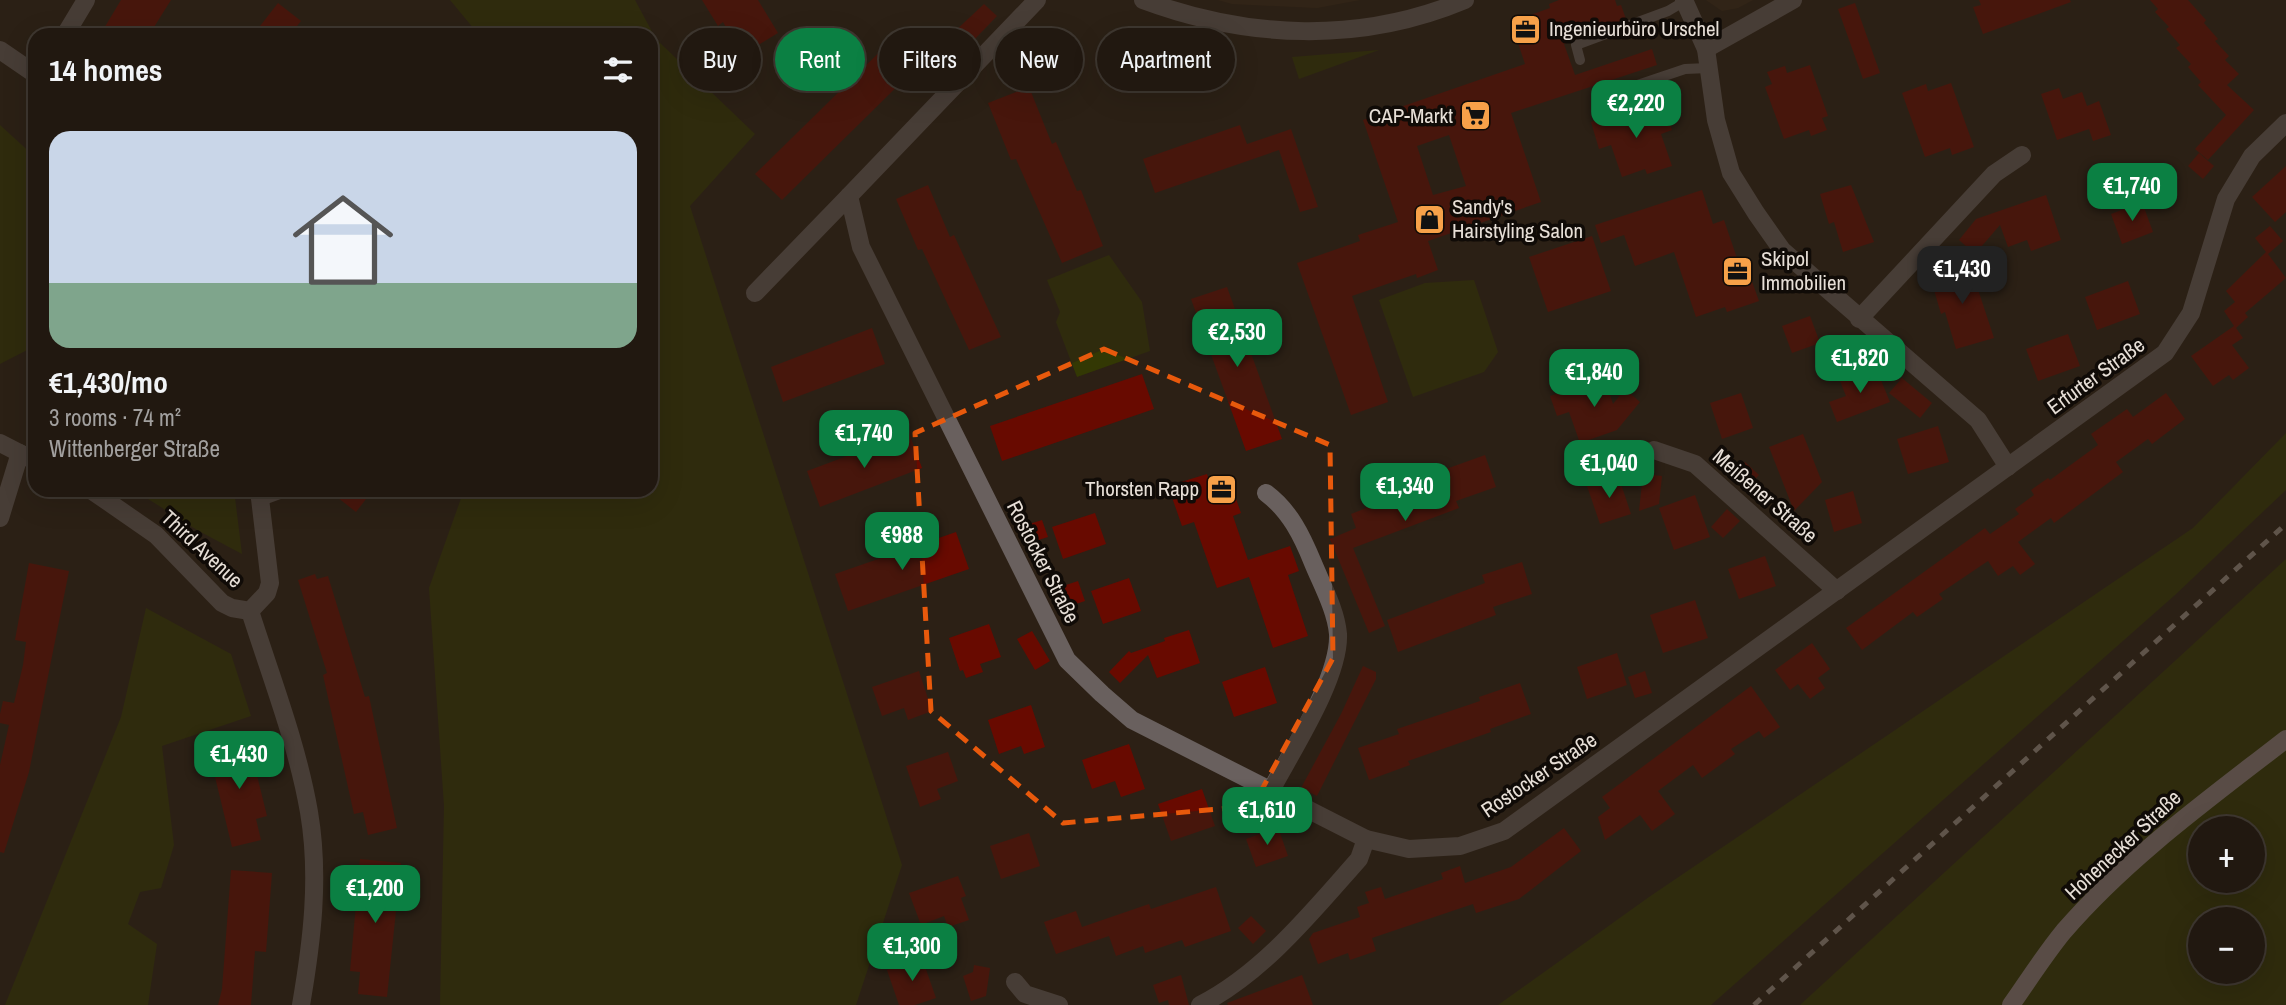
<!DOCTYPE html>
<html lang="en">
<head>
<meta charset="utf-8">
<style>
  :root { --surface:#211810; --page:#2d251e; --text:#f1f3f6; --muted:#a2a09f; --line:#3e3730; --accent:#0b8043 }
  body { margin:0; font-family:"Archivo Narrow",sans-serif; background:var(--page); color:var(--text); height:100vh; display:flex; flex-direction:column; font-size:26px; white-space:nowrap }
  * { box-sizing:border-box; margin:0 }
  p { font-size:23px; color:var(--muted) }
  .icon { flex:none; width:38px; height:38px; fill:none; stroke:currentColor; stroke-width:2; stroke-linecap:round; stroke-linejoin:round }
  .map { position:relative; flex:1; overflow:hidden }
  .details { position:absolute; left:28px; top:28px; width:630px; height:469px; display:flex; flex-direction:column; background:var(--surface); border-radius:21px; box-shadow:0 7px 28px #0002,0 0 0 2px var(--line) }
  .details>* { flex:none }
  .banner { position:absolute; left:679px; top:28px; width:665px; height:63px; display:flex; gap:14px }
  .buttons { position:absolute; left:2188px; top:816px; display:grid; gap:14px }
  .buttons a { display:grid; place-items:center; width:77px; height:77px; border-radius:50%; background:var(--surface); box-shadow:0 7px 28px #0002,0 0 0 2px var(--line); font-size:35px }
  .price { position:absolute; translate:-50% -60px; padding:0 16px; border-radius:14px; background:var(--accent); color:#fff; font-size:23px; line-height:46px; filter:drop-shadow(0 2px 4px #0008) }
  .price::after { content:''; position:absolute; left:50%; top:42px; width:21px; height:16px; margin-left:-10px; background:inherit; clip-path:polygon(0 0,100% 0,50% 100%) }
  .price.selected { background:#222; color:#fff }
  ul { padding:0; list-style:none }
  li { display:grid; align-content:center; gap:14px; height:371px; padding:0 21px }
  li span { display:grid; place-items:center; height:217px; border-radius:21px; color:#555 }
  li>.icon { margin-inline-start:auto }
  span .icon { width:126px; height:126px; fill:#fffc; stroke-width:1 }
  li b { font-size:30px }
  h2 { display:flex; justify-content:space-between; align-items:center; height:84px; padding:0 21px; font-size:30px }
  .tag { padding:0 24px; border-radius:32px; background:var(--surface); box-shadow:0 7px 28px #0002,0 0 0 2px var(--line); font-size:24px; line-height:63px }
  .tag.selected { background:var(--accent); color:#fff }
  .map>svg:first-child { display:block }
</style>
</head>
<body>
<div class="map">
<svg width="2286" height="1005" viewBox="0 0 2286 1005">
  <rect width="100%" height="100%" fill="#2c2015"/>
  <g fill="#392919">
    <polygon points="1218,0 1360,0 1317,8 1232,4"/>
    <polygon points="1706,0 1753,0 1738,8 1722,11"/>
  </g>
  <g fill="#333804" fill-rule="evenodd">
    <polygon points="450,0 635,0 656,39 755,134 690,206 902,865 856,1005 440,1005 444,806 429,588 464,490 651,490 651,35 479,35"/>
    <polygon points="1379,50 1299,79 1292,57"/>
    <polygon points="0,125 35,157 35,346 0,364"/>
    <polygon points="1109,255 1142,302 1150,351 1077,377 1056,322 1060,312 1047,280"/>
    <polygon points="1474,280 1498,352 1484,372 1413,397 1379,300 1425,283"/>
    <polygon points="2286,433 2286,490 2175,595 1711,1005 1498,1005 1649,897 2193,528"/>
    <polygon points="134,490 234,490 242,554 197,530"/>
    <path d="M2286,559V1005H1800ZM2200,828H2252V880H2200ZM2200,919H2252V971H2200Z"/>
    <polygon points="146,608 231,654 251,716 162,746 174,845 161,888 140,892 128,924 157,944 148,1005 5,1005 121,717"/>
  </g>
  <g fill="#680a00" fill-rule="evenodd">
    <polygon points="121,0 171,0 149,35 100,35"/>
    <polygon points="702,0 758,0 778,33 742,55 723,22 718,26"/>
    <path d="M1559,0H1615L1617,6L1621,5L1626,19L1564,44L1575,75L1652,49L1657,65L1511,113L1541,202L1428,241L1438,270L1417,278L1416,274L1352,296L1388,402L1351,415L1297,263L1360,241L1358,235L1398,222L1363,120L1525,64L1511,22L1550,8L1549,4ZM1449,135L1466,186L1433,195L1417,146Z"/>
    <polygon points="1979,0 2070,0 2071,2 1983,34 1973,7 1981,5"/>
    <polygon points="2150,0 2188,0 2206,20 2204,23 2218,39 2215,41 2229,56 2225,60 2239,74 2227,85 2254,110 2208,160 2195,149 2226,115 2198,85 2201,82 2188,67 2191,64 2176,48 2180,45 2166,29 2169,27 2155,12 2158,9"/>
    <polygon points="278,3 301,21 290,35 253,35"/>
    <polygon points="1855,3 1880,73 1863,79 1838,9"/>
    <polygon points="984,4 997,16 972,42 953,33"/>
    <polygon points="901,31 928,56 782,200 755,174"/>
    <polygon points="1810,65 1828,116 1822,118 1827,130 1811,136 1809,130 1784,139 1765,87 1772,84 1767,72 1785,66 1787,73"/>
    <polygon points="1951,83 1974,147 1952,155 1950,148 1925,157 1902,93 1926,84 1928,91"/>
    <polygon points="1029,87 1052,144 1056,142 1077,191 1081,190 1103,246 1062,263 1016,159 1011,160 988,103"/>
    <polygon points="2059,88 2063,99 2082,92 2087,106 2099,101 2111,135 2093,141 2089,129 2057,140 2041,94"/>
    <polygon points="1663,104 1672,130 1661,134 1672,166 1647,174 1645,169 1622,177 1611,145 1599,149 1591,122 1622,111 1624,117"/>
    <polygon points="1240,125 1247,144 1291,129 1318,207 1300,212 1279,150 1155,193 1143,159"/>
    <polygon points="2199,153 2214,166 2203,179 2188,166"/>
    <polygon points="2286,166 2286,212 2275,222 2252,197"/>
    <polygon points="928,185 950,237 954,235 1001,337 969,350 922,249 918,250 896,199"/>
    <polygon points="1851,185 1874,242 1843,252 1834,222 1829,224 1820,194"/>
    <polygon points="1702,190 1713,224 1724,220 1739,264 1745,262 1759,301 1727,312 1725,307 1696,317 1674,252 1635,266 1624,235 1601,243 1595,225"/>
    <polygon points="2046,195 2061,240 2031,251 2027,240 2008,247 2000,225 1975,254 1959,240 1976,219"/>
    <polygon points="2142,202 2153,232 2122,244 2111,214"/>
    <polygon points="2270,226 2283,241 2268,254 2286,278 2245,313 2248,317 2236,328 2243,338 2232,345 2249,368 2233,380 2229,375 2213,386 2191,356 2234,326 2224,311 2235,302 2226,291 2266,252 2255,238"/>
    <polygon points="1592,236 1611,291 1548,312 1529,257"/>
    <polygon points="1970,265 1994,338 1956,349 1945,312 1941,314 1930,276"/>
    <polygon points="2128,281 2140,314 2097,330 2085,297"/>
    <polygon points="1227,287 1282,439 1246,451 1191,299"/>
    <polygon points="1810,316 1820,343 1792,353 1782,326"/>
    <polygon points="872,328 885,364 783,402 771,367"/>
    <polygon points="2068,334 2080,366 2038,381 2026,349"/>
    <polygon points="1876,368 1890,402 1837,422 1829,402 1846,396 1840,381"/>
    <polygon points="1142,374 1154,409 1002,461 990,426"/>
    <polygon points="1604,377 1613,404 1625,389 1640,402 1617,430 1580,443 1569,412 1557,416 1550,396"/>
    <polygon points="1902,378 1932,403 1920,418 1889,393"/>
    <polygon points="1741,393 1753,428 1722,439 1710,403"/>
    <polygon points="2166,393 2185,419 2152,444 2148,439 2116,462 2123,472 2054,523 2051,518 2018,542 2035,564 2020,575 2013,566 1998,576 1988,561 1939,594 1943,599 1917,617 1913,612 1862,650 1846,628 1985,528 1990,534 2019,514 2015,509 2034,495 2031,490 2048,478 2050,480 2098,445 2091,434 2127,409 2133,417"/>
    <polygon points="1938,426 1949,462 1908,474 1897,439"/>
    <polygon points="909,433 922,468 820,507 807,471"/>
    <polygon points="1803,434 1822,482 1794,511 1769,447"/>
    <polygon points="1485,455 1496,487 1456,501 1459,508 1353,548 1385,626 1369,633 1330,539 1356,528 1351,514 1448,476 1446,469"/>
    <polygon points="1745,462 1759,475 1745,490 1731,477"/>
    <polygon points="1207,474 1210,485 1229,479 1241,513 1233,516 1248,560 1290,546 1299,571 1288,575 1308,636 1273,648 1249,577 1217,588 1194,522 1182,526 1168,486"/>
    <polygon points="1643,474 1662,476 1659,504 1639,511"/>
    <polygon points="1618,475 1631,514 1600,524 1587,486"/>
    <polygon points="328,490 373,490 356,512"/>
    <polygon points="1853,491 1862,523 1834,532 1825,500"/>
    <polygon points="1695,495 1710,537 1674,550 1659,508"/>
    <polygon points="1727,509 1740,521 1723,538 1711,527"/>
    <polygon points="1095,513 1106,544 1063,559 1052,527"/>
    <polygon points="1042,520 1048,537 1029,543 1023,526"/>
    <polygon points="956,532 969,569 848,611 835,574"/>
    <polygon points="1765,556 1776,586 1739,599 1728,569"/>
    <polygon points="1522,562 1532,594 1493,607 1496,615 1398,652 1387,620 1485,583 1482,575"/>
    <polygon points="29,563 69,571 29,772 4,853 0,852 0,765 9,725 0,723 0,714 3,701 14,703 23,665 26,642 15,640"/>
    <polygon points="315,574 317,579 328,576 365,697 369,696 397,828 368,835 363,812 354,814 323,675 327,673 298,580"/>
    <polygon points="1129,578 1141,611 1103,624 1091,591"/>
    <polygon points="1078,581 1085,601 1064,608 1057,588"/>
    <polygon points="1695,600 1708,638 1663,653 1650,615"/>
    <polygon points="989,624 1001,657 980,664 983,672 966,678 963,670 960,671 949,638"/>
    <polygon points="1189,630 1200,663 1157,678 1148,655 1120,683 1109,672 1129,651 1131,653 1165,641 1164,638"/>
    <polygon points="1032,631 1050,661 1035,670 1017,639"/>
    <polygon points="1812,643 1830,669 1818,678 1825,688 1810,699 1798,684 1790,690 1775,670"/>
    <polygon points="1617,653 1627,685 1587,699 1577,667"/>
    <polygon points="1363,666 1376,672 1376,679 1317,796 1301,788 1341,714"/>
    <polygon points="1265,667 1277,703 1234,717 1222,682"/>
    <polygon points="919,671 932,711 908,720 904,708 882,716 872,687"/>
    <polygon points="1645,671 1652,693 1635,698 1628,677"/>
    <polygon points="1520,683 1531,714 1490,729 1491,732 1408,761 1410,765 1369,780 1358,748 1399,734 1397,729 1480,701 1479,697"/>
    <polygon points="1751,686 1780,727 1764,738 1759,731 1731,749 1735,754 1702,778 1693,765 1658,791 1675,814 1652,831 1640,815 1605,840 1598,817 1610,808 1602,797"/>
    <polygon points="1031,705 1045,747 1024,754 1021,746 999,754 988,720"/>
    <polygon points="248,739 267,816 256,819 261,840 232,847 208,748"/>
    <polygon points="1129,744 1145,789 1121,797 1115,781 1092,789 1082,760"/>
    <polygon points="948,752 958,781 937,789 941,799 920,807 906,766"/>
    <polygon points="1202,789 1215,826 1171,841 1158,804"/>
    <polygon points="1278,827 1288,856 1256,867 1246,839"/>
    <polygon points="1564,828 1581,851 1519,899 1476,913 1473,904 1372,938 1376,951 1350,960 1348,953 1318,964 1309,939 1313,933 1360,917 1357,907 1369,903 1365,892 1381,887 1385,899 1443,879 1441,873 1460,866 1465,883 1511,867"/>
    <polygon points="1029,833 1040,866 1001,879 990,846"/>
    <polygon points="360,859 401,863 387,997 358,994 360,972 350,971"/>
    <polygon points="231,870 272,873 266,952 255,951 251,1005 218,1005 222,989"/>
    <polygon points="958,876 966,896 961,898 969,920 948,927 944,916 921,925 909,893"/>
    <polygon points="1216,887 1231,931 1185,947 1182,940 1145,953 1143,946 1116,956 1109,936 1056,954 1044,922 1076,911 1082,927 1149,904 1151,909"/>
    <polygon points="1251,916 1266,931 1253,944 1238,928"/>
    <polygon points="922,958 936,998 915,1005 899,1005 887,970"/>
    <polygon points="974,965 990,968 986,996 971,1001 963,976 973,972"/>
    <polygon points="1181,975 1189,1005 1169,1005 1168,1000 1159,1003 1153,985"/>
    <polygon points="1302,975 1313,1005 1228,1005 1227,1003"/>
  </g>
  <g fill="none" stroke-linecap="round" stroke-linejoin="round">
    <g stroke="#69605e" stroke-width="10">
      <polyline points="1580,60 1576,45 1668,11 1685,1"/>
      <polyline points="1605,96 1685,69 1708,68"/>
    </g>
    <g stroke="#69605e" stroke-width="18">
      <polyline points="1037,0 849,196 861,247 1067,660 1102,694 1132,720 1366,839 1409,849 1460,846 1504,831 2165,353 2191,313 2226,199 2252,156 2286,123"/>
      <path d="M1143,0C1248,39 1360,44 1465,0"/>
      <polyline points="1684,0 1706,49 1716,120 1731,173 1756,213 1782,250 1978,420 2008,467"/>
      <polyline points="65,35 86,0"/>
      <polyline points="1706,49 1793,0"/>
      <polyline points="0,50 35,74"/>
      <polyline points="755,293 849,196"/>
      <polyline points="1859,319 1994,174 2022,155"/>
      <polyline points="0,443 35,461"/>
      <polyline points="1654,450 1695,464 1837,591"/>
      <polyline points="91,490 156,535 222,603 232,608 250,611"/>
      <path d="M1266,493C1290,511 1302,536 1313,563C1322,585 1336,610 1338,634C1340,678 1291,752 1270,792"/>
      <polyline points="260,497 279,490"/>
      <polyline points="0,518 20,453"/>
      <path d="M250,611C271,677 297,743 309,812C320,877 312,941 301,1005"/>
      <polyline points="250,611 267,593 270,583 259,490"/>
      <polyline points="1015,982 1025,994 1059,1005"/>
      <path d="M1200,1005C1263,973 1312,912 1359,859L1366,839"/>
    </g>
    <path stroke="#908280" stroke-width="18" d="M2011,1005C2028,981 2045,954 2064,931C2128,857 2209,799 2286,739"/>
    <polyline stroke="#9d938a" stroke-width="5" stroke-dasharray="9 9" stroke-linecap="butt" points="1754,1005 2286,524"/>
  </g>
  <path d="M0 0H2286V1005H0ZM1104,349L1330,445L1333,658L1253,806L1063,823L931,711L915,433Z" fill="#2c2015" fill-opacity=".55" fill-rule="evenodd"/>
  <path fill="none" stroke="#e8590c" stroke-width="5" stroke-dasharray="14 9" stroke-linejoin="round" d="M1104,349L1330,445L1333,658L1253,806L1063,823L931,711L915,433Z"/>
  <defs>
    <symbol id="office-square" viewBox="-11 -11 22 22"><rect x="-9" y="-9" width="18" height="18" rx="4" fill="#f7a149" stroke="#100b07"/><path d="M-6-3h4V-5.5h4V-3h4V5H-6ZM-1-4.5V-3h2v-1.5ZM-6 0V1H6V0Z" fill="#111"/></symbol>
    <symbol id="supermarket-square" viewBox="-11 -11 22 22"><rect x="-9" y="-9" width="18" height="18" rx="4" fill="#f7a149" stroke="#100b07"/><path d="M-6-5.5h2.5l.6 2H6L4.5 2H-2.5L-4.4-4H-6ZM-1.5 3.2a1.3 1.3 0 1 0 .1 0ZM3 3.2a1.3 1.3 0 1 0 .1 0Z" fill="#111"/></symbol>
    <symbol id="shop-square" viewBox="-11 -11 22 22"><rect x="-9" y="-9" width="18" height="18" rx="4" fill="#f7a149" stroke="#100b07"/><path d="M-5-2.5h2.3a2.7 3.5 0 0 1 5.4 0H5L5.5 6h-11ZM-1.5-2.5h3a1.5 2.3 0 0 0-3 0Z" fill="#111"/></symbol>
  </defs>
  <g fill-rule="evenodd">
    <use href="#office-square" x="1508" y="12" width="35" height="35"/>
    <use href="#supermarket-square" x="1458" y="98" width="35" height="35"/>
    <use href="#shop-square" x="1412" y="202" width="35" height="35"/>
    <use href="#office-square" x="1720" y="254" width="35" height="35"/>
    <use href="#office-square" x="1204" y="472" width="35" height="35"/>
  </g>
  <g text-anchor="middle" stroke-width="7" stroke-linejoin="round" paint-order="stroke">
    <g font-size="21" fill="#e7dfd7" stroke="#100b07" text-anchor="start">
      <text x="1549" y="36">Ingenieurbüro Urschel</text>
      <text x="1453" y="123" text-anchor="end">CAP-Markt</text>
      <text x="1452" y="214">Sandy's<tspan x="1452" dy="24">Hairstyling Salon</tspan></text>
      <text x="1761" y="266">Skipol<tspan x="1761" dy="24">Immobilien</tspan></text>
      <text x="1199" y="496" text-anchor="end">Thorsten Rapp</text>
    </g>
    <g font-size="21" fill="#e7dfd7" stroke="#100b07">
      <text transform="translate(2096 376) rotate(-36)" y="7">Erfurter Straße</text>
      <text transform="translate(1765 496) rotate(41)" y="7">Meißener Straße</text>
      <text transform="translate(202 549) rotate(43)" y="7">Third Avenue</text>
      <text transform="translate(1043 562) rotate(63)" y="7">Rostocker Straße</text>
      <text transform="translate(1539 775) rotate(-34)" y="7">Rostocker Straße</text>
      <text transform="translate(2123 845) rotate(-43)" y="7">Hohenecker Straße</text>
    </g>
  </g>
</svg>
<div class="buttons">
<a>+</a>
<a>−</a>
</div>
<b class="price" style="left:1636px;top:140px">€2,220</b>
<b class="price" style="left:2132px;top:223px">€1,740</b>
<b class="price selected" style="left:1962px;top:306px">€1,430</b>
<b class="price" style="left:1237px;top:369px">€2,530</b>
<b class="price" style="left:1860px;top:395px">€1,820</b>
<b class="price" style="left:1594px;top:409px">€1,840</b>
<b class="price" style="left:864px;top:470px">€1,740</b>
<b class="price" style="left:1609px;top:500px">€1,040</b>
<b class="price" style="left:1405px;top:523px">€1,340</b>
<b class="price" style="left:902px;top:572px">€988</b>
<b class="price" style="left:239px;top:791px">€1,430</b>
<b class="price" style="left:1267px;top:847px">€1,610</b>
<b class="price" style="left:375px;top:925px">€1,200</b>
<b class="price" style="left:912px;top:983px">€1,300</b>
<div class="banner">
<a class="tag">Buy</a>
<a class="tag selected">Rent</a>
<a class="tag">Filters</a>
<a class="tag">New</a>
<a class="tag">Apartment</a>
</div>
<section class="details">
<h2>14 homes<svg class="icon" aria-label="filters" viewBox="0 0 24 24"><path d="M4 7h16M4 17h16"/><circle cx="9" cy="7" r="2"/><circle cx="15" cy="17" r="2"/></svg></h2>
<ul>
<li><span style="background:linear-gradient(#c9d6e8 70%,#7fa58c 0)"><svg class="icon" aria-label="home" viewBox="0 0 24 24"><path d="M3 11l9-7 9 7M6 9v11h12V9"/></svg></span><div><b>€1,430/mo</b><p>3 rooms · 74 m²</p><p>Wittenberger Straße</p></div></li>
</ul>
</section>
</div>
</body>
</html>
